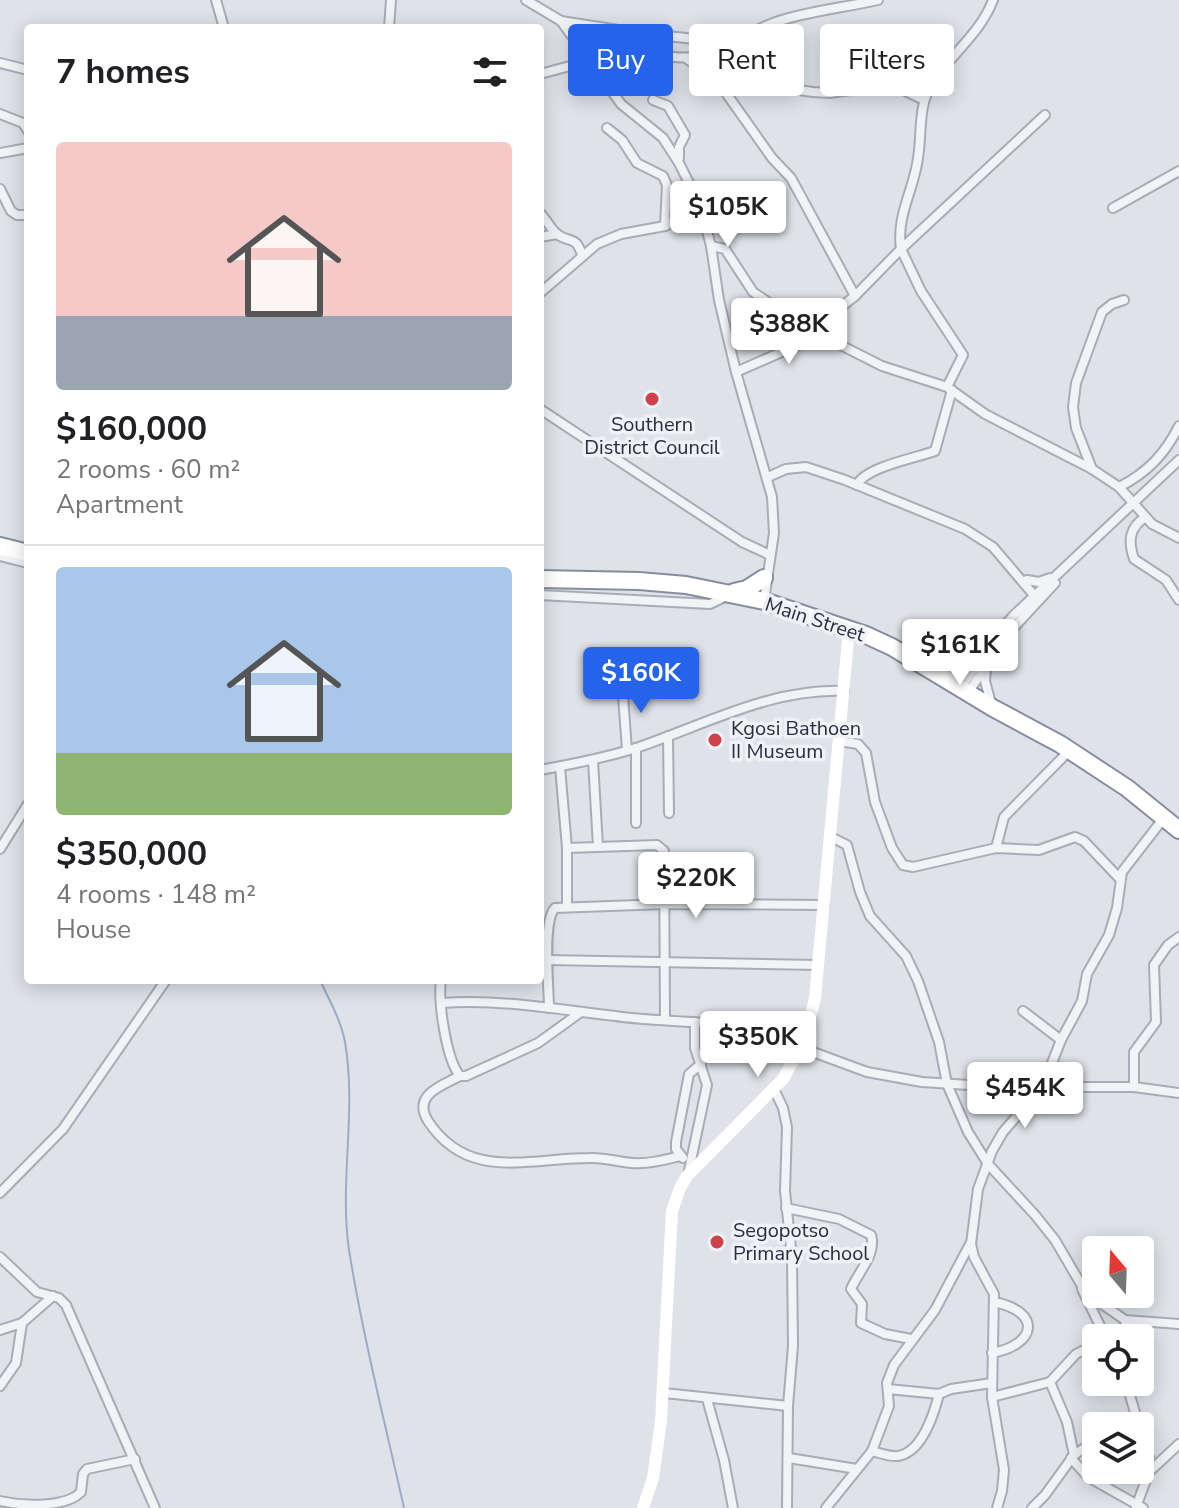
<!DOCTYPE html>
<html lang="en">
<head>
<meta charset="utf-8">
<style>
  :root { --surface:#fff; --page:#f2f2f2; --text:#202124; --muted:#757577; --line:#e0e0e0; --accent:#2563eb }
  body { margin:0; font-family:"Nunito Sans",sans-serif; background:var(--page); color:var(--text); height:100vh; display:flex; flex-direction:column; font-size:30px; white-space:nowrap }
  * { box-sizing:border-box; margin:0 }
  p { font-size:26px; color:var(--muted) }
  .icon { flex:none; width:44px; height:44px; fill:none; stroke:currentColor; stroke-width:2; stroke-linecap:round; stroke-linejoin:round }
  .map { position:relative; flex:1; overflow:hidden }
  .details { position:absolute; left:24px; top:24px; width:520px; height:960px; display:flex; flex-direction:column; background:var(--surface); border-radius:8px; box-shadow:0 4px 20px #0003 }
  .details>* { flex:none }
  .banner { position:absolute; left:568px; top:24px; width:490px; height:72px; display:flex; gap:16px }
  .needle { width:52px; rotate:341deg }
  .buttons { position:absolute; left:1082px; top:1236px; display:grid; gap:16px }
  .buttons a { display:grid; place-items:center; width:72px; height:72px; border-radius:8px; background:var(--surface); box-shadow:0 4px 20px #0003; font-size:40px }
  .price { position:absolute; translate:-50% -68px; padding:0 18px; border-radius:8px; background:#fff; color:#222; font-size:26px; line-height:52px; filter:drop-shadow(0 2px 4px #0008) }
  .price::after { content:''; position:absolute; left:50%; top:48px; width:24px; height:18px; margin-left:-12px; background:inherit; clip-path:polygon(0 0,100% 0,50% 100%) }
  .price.selected { background:var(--accent); color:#fff }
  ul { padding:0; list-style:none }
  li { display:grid; align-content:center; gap:16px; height:424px; padding:0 32px }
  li+li { border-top:2px solid var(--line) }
  li span { display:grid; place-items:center; height:248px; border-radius:8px; color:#555 }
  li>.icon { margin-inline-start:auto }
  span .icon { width:144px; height:144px; fill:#fffc; stroke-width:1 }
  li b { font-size:34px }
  h2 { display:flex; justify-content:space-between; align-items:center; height:96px; padding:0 32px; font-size:34px }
  .tag { padding:0 28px; border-radius:8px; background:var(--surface); box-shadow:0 4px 20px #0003; font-size:28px; line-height:72px }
  .tag.selected { background:var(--accent); color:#fff }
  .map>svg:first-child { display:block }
</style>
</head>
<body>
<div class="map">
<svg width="1179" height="1508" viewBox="0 0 1179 1508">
  <rect width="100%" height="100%" fill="#dfe2e8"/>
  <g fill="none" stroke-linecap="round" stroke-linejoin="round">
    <path stroke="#9aacc8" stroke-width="2" d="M320,980C329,1000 341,1020 345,1042C357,1111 339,1181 349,1250C363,1337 385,1423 404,1508"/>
    <defs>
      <g id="street">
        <polyline points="216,0 224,28"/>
        <polyline points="526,0 561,21 621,104 663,138 679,163 700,205 711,246 719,300 736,372 772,497 774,533 764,601"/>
        <path d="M561,21L638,33L655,53C708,69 728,40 773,23C806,11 843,8 878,0"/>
        <polyline points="389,28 391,0"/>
        <polyline points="639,33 704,40 709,42 714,52"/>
        <polyline points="686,58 719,83 772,158 791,178 855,296"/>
        <polyline points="0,63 28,70"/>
        <polyline points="540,74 570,66 590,64"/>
        <polyline points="716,79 813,92 830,93 891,84 924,100"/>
        <polyline points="653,100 668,106 685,135 679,147 679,158"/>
        <polyline points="0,114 23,123 28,131"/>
        <polyline points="607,128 622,140 637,163 663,176 667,185 665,226"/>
        <polyline points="0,153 28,148"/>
        <polyline points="0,189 11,211 17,215 28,215"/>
        <polyline points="1113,208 1179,171"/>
        <path d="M540,213C546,219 552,231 558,235C571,243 576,236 582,255"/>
        <polyline points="540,237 557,234"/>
        <polyline points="711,246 725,249 753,292 805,327 882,366 947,387 985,414 1092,469 1119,487 1152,524 1179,538"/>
        <polyline points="540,293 597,244 621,234 665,226 700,205"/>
        <path d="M736,372L809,340L822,322L855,296L901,249C896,215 914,190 918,158C922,134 918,107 931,85C949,56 981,33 993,0"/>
        <polyline points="947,387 963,355 921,291 901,249 1045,115"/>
        <polyline points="540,409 742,542 770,555"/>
        <polyline points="1092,469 1076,428 1073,407 1076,383 1102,312 1112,304 1124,300"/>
        <polyline points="768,477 786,469 806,467 845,480 965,529 993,547 1038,600"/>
        <path d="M857,485C865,467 916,458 935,451L952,390"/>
        <path d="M1119,487C1147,473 1165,454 1179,426"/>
        <path d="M1146,517C1129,527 1128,541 1134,559L1166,580L1179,600"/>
        <polyline points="0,556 28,563"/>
        <polyline points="1027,580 1039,582 1050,578"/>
        <polyline points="540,595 710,604 729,595"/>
        <polyline points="986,670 985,681 991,703"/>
        <polyline points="935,671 961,671 976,666"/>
        <polyline points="622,682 627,750"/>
        <polyline points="961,688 995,637 1013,616 1179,460"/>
        <polyline points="968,693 1004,638 1055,583"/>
        <polyline points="668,736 669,813"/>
        <polyline points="839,741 858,744 866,753 875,802 892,848 903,865 913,867 996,848 1039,850 1075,837 1084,841 1120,879"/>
        <polyline points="593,760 598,847"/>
        <polyline points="560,767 567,848 567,907"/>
        <path d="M540,770C573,764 605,758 636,748C704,725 771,688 844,691"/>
        <polyline points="636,823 636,748"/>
        <polyline points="831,837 847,845 860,892 870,916 906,956 918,981 939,1042 947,1084 968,1132 988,1164 1035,1215 1055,1240 1082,1286 1102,1304 1125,1320 1179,1324"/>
        <polyline points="567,848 657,845 664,851 665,1020"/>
        <polyline points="996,848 1004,817 1069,751"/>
        <polyline points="0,849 28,804"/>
        <polyline points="548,960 818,965"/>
        <path d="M441,980C438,1002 446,1059 460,1076H466L538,1043L581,1012"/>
        <path d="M442,1003C508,998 576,1013 643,1019C697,1023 752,1024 807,1031"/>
        <path d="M549,1008C549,988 542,921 555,908L665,904L824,905"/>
        <polyline points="1023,1011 1061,1040"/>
        <polyline points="802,1048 867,1072 922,1082 969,1085 1002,1083 1065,1087 1134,1087 1179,1093"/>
        <path d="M460,1076C441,1086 412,1095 428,1121C468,1182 529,1158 590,1158C604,1157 618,1162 632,1163C649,1164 664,1160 680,1156"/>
        <polyline points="1134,1087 1134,1052 1156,1022 1154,965 1168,945 1179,937"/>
        <polyline points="774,1089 783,1108 787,1127 785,1191 792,1258 793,1346 788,1406 787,1508"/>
        <polyline points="683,1158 676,1149 676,1142 689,1074 701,1064"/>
        <polyline points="688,1175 707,1085 695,1048 695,1022"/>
        <polyline points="0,1193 63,1129 166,980"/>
        <path d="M786,1208L839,1219L871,1235C877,1254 858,1272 851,1289L862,1304L861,1323L885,1334L911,1339"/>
        <polyline points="0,1257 37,1292 59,1298 66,1305 155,1508"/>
        <polyline points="1082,1289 1106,1338"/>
        <polyline points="0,1330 22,1323"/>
        <polyline points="1106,1338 1122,1329 1129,1321"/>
        <path d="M992,1353C1036,1345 1043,1312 994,1302"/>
        <polyline points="1050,1382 1076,1354 1096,1344"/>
        <polyline points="1126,1382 1139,1426"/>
        <polyline points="0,1386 16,1363 22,1323 53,1296"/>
        <polyline points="888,1389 939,1394 951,1389 992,1383"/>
        <polyline points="664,1393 788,1406"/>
        <polyline points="992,1397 1050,1382 1067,1422 1074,1455"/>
        <polyline points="707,1399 724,1460 733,1508"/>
        <path d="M872,1451C879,1453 890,1457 898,1456C922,1452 934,1414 939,1394"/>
        <polyline points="789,1458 857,1469"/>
        <polyline points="1071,1458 1088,1477 1143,1508"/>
        <polyline points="1150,1471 1179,1444"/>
        <path d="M0,1501C23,1506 66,1508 81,1492L83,1474L87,1469L135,1459"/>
        <polyline points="1136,1507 1149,1472 1150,1460 1140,1429"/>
        <polyline points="826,1508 872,1451 889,1406 887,1383 894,1365 935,1310 970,1244"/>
        <polyline points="997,1508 1002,1491 1004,1470 992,1397 994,1294 974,1257 971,1244 978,1189 992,1151 1003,1132 1043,1086 1061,1040 1082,1001 1087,974 1109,935 1117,908 1122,872 1163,819"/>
        <polyline points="1032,1508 1045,1495 1074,1455 1096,1440"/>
      </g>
      <g id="highway">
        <polyline points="0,546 28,553"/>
        <polyline points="540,579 639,581 686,585 764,601 866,635 892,647 993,708 1060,744 1127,788 1179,830"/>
        <polyline points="734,592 747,589 764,578"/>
      </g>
    </defs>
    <use href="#street" stroke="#a8acb5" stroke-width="12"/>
    <use href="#highway" stroke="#868d9f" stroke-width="20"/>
    <use href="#street" stroke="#f2f3f7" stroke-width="8"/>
    <polyline stroke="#fff" stroke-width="12" points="643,1508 653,1478 661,1421 672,1211 680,1188 687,1176 783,1079 805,1039 815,998 818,965 849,629"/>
    <use href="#highway" stroke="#fff" stroke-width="16"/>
  </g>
  <g fill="#ce434a" stroke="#eef1f6" stroke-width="3">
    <circle cx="652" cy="399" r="8"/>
    <circle cx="715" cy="740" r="8"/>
    <circle cx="717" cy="1242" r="8"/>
  </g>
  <g text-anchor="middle" stroke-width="7" stroke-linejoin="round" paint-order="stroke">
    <g font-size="20" fill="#282e3f" stroke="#eef1f6" text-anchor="start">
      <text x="652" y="431" text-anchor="middle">Southern<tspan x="652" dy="23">District Council</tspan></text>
      <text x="731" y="735">Kgosi Bathoen<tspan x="731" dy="23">II Museum</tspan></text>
      <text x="733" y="1237">Segopotso<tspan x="733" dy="23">Primary School</tspan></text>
    </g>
    <g font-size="20" fill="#282e3f" stroke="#eef1f6">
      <text transform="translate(815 619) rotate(18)" y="7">Main Street</text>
    </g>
  </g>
</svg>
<div class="buttons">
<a><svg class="needle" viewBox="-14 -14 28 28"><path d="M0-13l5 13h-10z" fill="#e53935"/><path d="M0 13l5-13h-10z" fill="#757577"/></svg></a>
<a><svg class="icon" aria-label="locate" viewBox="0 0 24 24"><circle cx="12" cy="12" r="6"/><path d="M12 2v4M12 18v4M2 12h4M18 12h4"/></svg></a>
<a><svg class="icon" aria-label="layers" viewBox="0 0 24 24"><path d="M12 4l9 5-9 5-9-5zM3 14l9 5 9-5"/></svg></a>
</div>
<b class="price" style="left:728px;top:249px">$105K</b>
<b class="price" style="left:789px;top:366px">$388K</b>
<b class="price" style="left:960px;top:687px">$161K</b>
<b class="price selected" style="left:641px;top:715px">$160K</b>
<b class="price" style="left:696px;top:920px">$220K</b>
<b class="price" style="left:758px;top:1079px">$350K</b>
<b class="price" style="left:1025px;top:1130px">$454K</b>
<div class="banner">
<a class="tag selected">Buy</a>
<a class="tag">Rent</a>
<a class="tag">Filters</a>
</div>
<section class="details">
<h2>7 homes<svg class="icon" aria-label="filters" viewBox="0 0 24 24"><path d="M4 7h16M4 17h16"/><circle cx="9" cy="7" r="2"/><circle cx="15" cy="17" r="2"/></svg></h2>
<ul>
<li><span style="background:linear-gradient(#f6c9c9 70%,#9aa5b1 0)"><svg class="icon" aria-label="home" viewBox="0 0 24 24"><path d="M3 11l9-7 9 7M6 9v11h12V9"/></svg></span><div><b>$160,000</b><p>2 rooms · 60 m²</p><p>Apartment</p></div></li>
<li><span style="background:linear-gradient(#a9c7e8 75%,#8fb573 0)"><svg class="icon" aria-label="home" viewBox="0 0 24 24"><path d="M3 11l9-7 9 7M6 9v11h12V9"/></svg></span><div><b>$350,000</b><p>4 rooms · 148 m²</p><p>House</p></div></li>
</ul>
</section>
</div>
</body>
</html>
